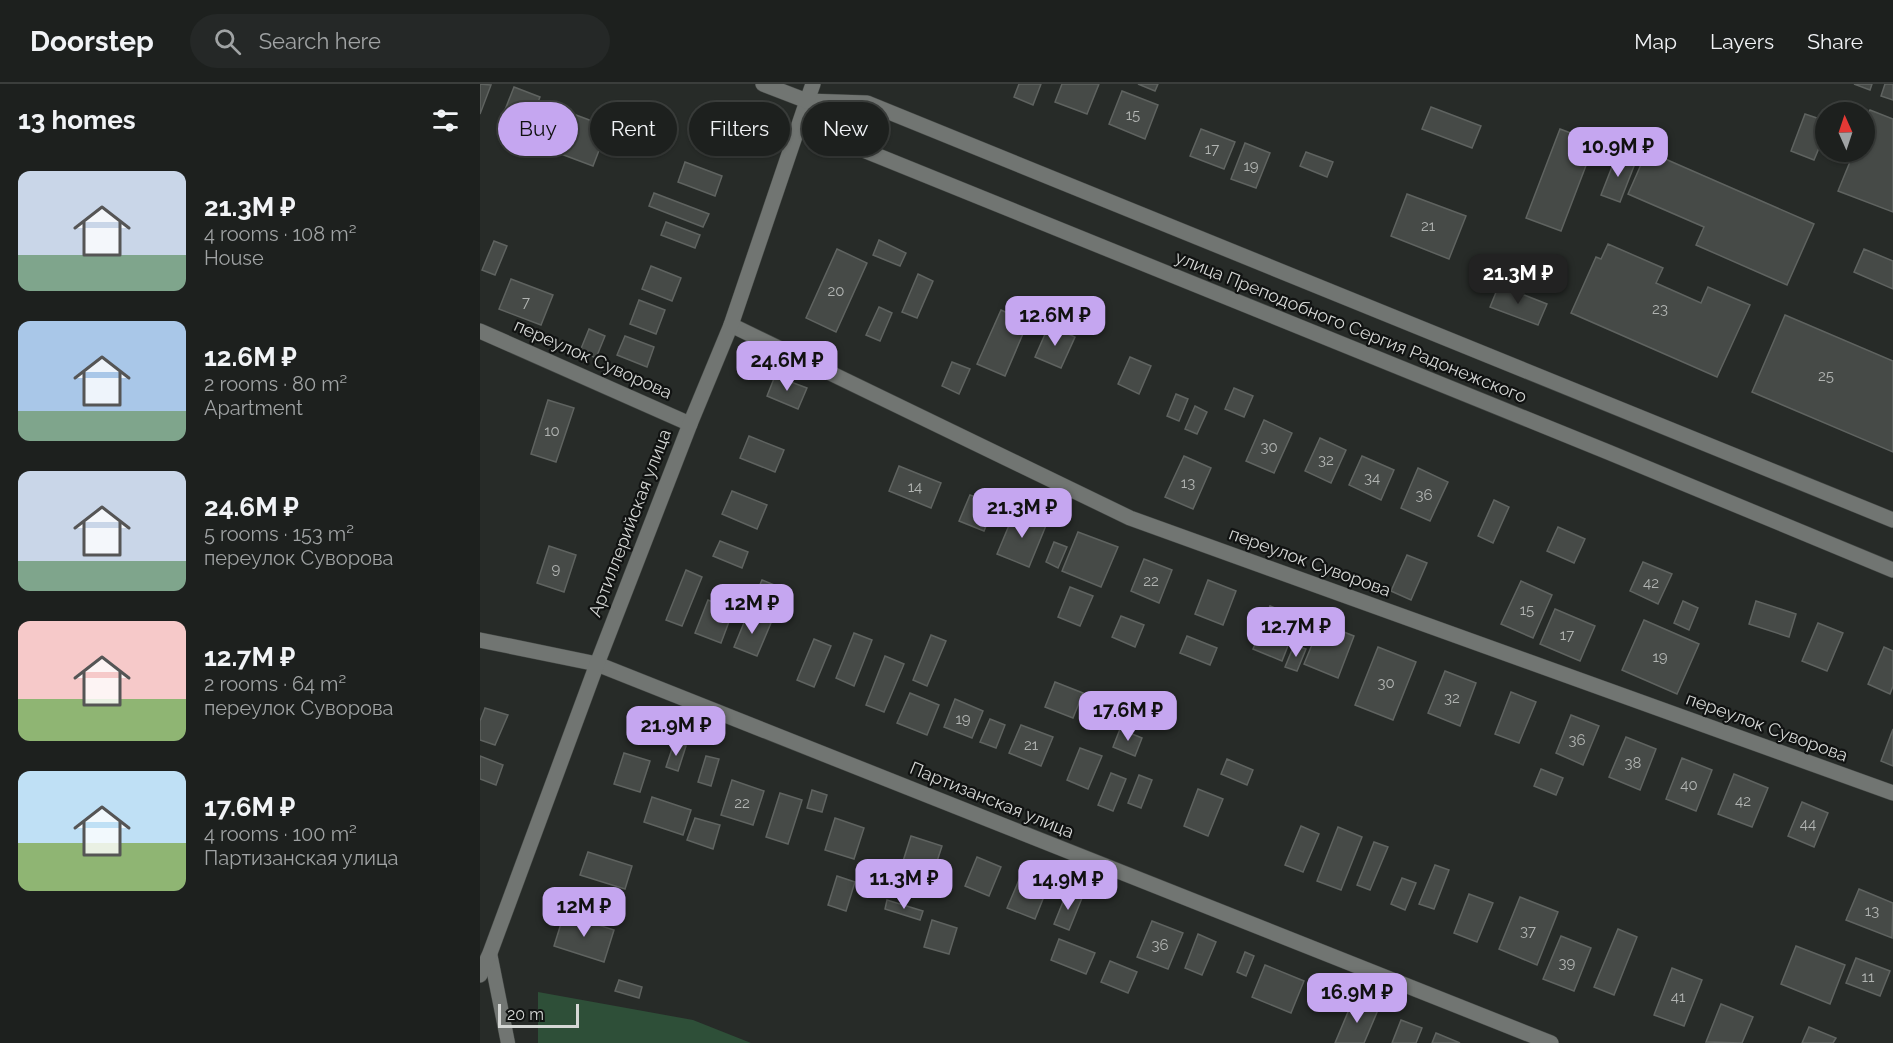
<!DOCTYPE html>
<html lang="en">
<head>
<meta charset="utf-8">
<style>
  :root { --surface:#1d201e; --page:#252827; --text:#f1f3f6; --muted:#a0a3a4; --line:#3b3e3c; --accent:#c5a6f0 }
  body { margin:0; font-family:Raleway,sans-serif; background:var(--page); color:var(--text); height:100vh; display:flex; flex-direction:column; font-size:22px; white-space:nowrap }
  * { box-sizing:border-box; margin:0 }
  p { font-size:20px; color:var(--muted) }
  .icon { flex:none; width:33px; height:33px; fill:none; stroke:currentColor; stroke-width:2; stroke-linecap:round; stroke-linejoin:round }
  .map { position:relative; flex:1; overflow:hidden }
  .details { display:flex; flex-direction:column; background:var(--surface); width:480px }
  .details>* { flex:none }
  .banner { position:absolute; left:18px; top:18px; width:570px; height:54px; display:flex; gap:12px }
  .needle { width:39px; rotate:357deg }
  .buttons { position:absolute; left:1335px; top:18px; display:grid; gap:12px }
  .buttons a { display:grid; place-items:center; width:60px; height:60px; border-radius:50%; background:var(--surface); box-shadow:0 2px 4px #0004,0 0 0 2px var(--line); font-size:30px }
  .scale { position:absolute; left:18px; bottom:15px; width:81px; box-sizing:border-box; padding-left:6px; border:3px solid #d5d7d5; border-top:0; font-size:16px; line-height:21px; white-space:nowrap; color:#d5d7d5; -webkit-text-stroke:4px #111312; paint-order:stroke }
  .price { position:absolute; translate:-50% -51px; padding:0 14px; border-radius:12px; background:var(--accent); color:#111; font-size:20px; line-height:39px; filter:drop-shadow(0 2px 3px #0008) }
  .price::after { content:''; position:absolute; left:50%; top:36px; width:18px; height:14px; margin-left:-9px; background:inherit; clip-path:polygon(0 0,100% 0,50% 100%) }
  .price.on { background:#222; color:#fff }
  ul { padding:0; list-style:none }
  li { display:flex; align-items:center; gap:18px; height:150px; padding:0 18px }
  li span { display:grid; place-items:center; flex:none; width:168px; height:120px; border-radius:12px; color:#555 }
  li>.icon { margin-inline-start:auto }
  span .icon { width:72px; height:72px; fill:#fffc; stroke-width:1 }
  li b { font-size:26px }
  h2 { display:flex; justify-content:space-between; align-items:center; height:72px; padding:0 18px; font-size:26px }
  .chip { padding:0 21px; border-radius:27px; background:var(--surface); box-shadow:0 2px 4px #0004,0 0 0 2px var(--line); font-size:21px; line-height:54px }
  .chip.on { background:var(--accent); color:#111 }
  header { display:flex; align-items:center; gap:36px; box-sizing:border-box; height:84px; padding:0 30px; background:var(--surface); border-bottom:2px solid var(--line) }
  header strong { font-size:28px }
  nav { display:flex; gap:33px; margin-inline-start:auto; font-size:21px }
  .search { width:420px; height:54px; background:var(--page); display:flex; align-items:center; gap:15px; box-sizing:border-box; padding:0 21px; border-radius:33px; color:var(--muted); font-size:22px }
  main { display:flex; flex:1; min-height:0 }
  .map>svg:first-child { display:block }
</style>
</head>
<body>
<header>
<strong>Doorstep</strong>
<div class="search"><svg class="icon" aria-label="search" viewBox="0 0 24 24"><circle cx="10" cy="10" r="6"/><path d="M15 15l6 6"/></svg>Search here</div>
<nav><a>Map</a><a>Layers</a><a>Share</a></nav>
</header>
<main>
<section class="details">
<h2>13 homes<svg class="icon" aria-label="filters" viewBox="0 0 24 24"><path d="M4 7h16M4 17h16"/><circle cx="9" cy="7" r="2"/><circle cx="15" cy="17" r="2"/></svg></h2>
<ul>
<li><span style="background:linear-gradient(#c9d6e8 70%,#7fa58c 0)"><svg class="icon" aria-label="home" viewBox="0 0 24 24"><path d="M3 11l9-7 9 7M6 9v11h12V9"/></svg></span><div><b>21.3M ₽</b><p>4 rooms · 108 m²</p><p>House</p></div></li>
<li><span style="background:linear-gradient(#a9c7e8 75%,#7fa58c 0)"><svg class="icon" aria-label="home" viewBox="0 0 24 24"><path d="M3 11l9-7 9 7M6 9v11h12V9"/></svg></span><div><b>12.6M ₽</b><p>2 rooms · 80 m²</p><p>Apartment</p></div></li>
<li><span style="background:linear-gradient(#c9d6e8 75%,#7fa58c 0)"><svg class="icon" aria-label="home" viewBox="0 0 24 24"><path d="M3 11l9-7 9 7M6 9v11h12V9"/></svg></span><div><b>24.6M ₽</b><p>5 rooms · 153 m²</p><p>переулок Суворова</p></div></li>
<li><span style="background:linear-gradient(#f6c9c9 65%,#8fb573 0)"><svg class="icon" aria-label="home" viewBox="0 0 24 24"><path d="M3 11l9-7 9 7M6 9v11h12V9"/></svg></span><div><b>12.7M ₽</b><p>2 rooms · 64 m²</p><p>переулок Суворова</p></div></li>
<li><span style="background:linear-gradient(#bfe0f5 60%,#8fb573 0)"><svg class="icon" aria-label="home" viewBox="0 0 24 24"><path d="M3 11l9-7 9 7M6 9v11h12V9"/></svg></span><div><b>17.6M ₽</b><p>4 rooms · 100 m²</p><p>Партизанская улица</p></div></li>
</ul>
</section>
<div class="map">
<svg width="1413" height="959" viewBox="0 0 1413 959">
  <rect width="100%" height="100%" fill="#272b28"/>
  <polygon fill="#2e4f38" points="58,908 213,936 271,959 58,959"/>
  <g fill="#464a47" stroke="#5f6360" stroke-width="1.5">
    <polygon points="0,0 11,1 0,30"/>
    <polygon points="539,0 561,0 553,21 534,13"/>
    <polygon points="582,0 619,0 607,30 575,18"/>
    <polygon points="658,0 678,0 675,7"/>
    <polygon points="1374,0 1392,0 1390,6"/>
    <polygon points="1405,0 1413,0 1413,16 1401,12"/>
    <polygon points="34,3 60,13 47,46 21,36"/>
    <polygon points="642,7 678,21 665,55 629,40"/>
    <polygon points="68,19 83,25 69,60 55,54"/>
    <polygon points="951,23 1001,42 992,64 942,45"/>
    <polygon points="1390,26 1413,35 1413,128 1358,107 1374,68 1384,68 1384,39"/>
    <polygon points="1325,30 1346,37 1346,47 1334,76 1311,67"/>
    <polygon points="96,31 128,43 113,82 81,70"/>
    <polygon points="721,45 755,58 744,85 710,72"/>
    <polygon points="1080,45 1115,58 1081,147 1046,134"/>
    <polygon points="765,59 790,69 776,104 751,95"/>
    <polygon points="1167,67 1334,140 1307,201 1216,161 1224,143 1148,110"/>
    <polygon points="826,68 853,78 847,93 820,82"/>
    <polygon points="1137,70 1156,77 1140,118 1121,111"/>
    <polygon points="205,78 242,92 235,112 198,98"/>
    <polygon points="174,109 229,130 223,143 169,122"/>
    <polygon points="927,110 986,132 969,175 911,152"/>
    <polygon points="186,138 220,151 215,164 181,151"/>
    <polygon points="399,156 426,169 420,182 393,171"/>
    <polygon points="14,157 27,162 15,191 2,186"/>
    <polygon points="1128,160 1183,184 1176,199 1221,219 1228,203 1270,221 1237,293 1091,229 1116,173 1121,175"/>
    <polygon points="357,165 387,179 356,248 326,234"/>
    <polygon points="1384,165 1413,177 1413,205 1374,188"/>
    <polygon points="171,182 201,194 192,217 162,205"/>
    <polygon points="438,190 453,197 437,234 422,228"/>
    <polygon points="31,195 73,211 61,241 19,225"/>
    <polygon points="1019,201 1067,220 1058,241 1010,223"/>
    <polygon points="159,216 185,226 176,250 150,240"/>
    <polygon points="399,223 412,229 400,257 386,251"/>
    <polygon points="521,226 548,238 525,292 497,280"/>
    <polygon points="1305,231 1413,277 1413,368 1272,308"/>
    <polygon points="569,241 595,253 581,284 555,273"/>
    <polygon points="109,245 125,252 116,274 100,267"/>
    <polygon points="145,252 174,263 167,283 137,271"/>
    <polygon points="650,273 671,282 659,310 638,300"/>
    <polygon points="472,278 490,285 479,310 462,302"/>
    <polygon points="295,292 327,304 318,325 287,312"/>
    <polygon points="754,304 773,312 764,333 745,325"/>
    <polygon points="696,310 708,315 699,337 687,332"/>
    <polygon points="68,316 94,324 76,378 51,370"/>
    <polygon points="715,322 727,328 717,350 705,345"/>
    <polygon points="784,336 812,349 794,389 766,377"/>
    <polygon points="269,352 304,366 295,388 260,374"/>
    <polygon points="840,354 866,366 851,399 825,387"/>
    <polygon points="704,372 731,384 713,425 685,413"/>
    <polygon points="882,372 914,386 901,416 869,401"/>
    <polygon points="419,382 461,399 451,424 409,407"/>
    <polygon points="938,384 968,398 950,437 921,424"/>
    <polygon points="252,407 287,421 277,445 242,430"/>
    <polygon points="490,411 515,420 504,447 479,437"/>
    <polygon points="1014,416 1029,423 1013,459 998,452"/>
    <polygon points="535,427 567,439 549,483 517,470"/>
    <polygon points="1078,443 1105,455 1094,479 1067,467"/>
    <polygon points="598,448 638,463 621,503 582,487"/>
    <polygon points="240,457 268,468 262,484 233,472"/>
    <polygon points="574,458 587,463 578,484 566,478"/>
    <polygon points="69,462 96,471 84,508 57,499"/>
    <polygon points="927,471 947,479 931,516 911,507"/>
    <polygon points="664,475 692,486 679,519 651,507"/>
    <polygon points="1163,478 1192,490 1178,520 1150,507"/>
    <polygon points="206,486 222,493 202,542 186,536"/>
    <polygon points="282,496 304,505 297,523 274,514"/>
    <polygon points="728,496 756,507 743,541 715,530"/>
    <polygon points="1041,497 1072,511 1053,554 1021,540"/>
    <polygon points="590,503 613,512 600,542 578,533"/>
    <polygon points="228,516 253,527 241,559 215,549"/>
    <polygon points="1203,517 1218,524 1209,546 1194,539"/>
    <polygon points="1276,517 1316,530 1309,553 1269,540"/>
    <polygon points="790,522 819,534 802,577 773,565"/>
    <polygon points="1075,525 1115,542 1100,577 1060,560"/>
    <polygon points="268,529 291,539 277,572 254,563"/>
    <polygon points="641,532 664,541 655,563 632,553"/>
    <polygon points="1164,536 1219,560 1197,610 1142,586"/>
    <polygon points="841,539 874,552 858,594 824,580"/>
    <polygon points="1338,539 1363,549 1347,587 1322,577"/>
    <polygon points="374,549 392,556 374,602 356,594"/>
    <polygon points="451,551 466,557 447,602 433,596"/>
    <polygon points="707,552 737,564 730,581 700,569"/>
    <polygon points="334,555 351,562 334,603 317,596"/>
    <polygon points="814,561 826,565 817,587 805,583"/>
    <polygon points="898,563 936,578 913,636 875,621"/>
    <polygon points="1404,563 1413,567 1413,602 1410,610 1388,600"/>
    <polygon points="405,572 424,580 404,628 386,621"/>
    <polygon points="965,587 996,599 980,642 948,629"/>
    <polygon points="575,598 603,609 593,634 565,623"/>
    <polygon points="1031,608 1056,618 1039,659 1015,650"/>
    <polygon points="430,609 459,621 447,651 417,639"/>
    <polygon points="475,615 503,627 492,654 464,643"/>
    <polygon points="5,624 28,631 15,661 0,656 0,637"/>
    <polygon points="1091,631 1119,642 1103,681 1076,669"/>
    <polygon points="510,635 525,641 516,664 500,658"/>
    <polygon points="541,641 573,653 561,682 529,669"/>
    <polygon points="640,645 662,654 655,672 633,663"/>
    <polygon points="1413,645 1413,682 1401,677"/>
    <polygon points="1146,653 1176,665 1160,706 1129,693"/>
    <polygon points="194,659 206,662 198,687 186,683"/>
    <polygon points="600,664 622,672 608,705 587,696"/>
    <polygon points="144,669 170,677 160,708 134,700"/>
    <polygon points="0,672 23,681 16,701 0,695"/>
    <polygon points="226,672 239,675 231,702 218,698"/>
    <polygon points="1202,674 1232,686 1216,727 1186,715"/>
    <polygon points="747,675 773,686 767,701 741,690"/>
    <polygon points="1061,685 1083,694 1076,711 1054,702"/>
    <polygon points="631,689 646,695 633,727 618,721"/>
    <polygon points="1254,690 1288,704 1272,743 1238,730"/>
    <polygon points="659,691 672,696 661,724 648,719"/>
    <polygon points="252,696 284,707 273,741 241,731"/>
    <polygon points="718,705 743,715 728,752 704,742"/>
    <polygon points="332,706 347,711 342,728 327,724"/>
    <polygon points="300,709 322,716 308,760 286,753"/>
    <polygon points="172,713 211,726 203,751 164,738"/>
    <polygon points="1322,718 1348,729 1334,763 1308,752"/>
    <polygon points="215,734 240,741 233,765 207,756"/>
    <polygon points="355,734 384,744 374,775 345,766"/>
    <polygon points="821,742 839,750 823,788 805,781"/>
    <polygon points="858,743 882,753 861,806 837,797"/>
    <polygon points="431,752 462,762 449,802 418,793"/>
    <polygon points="894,758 908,763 890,806 877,801"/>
    <polygon points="108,768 152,782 145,805 100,791"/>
    <polygon points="497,773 521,783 509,812 485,802"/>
    <polygon points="955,781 969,786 954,825 939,820"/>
    <polygon points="542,789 569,800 555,835 527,824"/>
    <polygon points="357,792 375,798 366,827 348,821"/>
    <polygon points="922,794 936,799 925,826 911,820"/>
    <polygon points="1379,805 1413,819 1412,854 1366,836"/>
    <polygon points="587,808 602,814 589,846 574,840"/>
    <polygon points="989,810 1013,819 997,858 974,849"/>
    <polygon points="1040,813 1078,828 1057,881 1019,865"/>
    <polygon points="407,816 443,827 440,836 405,825"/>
    <polygon points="84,830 134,846 124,878 74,862"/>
    <polygon points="452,836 477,844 469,870 444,863"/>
    <polygon points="672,837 703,849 688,885 657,873"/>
    <polygon points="1138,845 1157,853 1134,911 1114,903"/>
    <polygon points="718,850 736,858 722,891 705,884"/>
    <polygon points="1081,852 1111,864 1094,907 1063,895"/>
    <polygon points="579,855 615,869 606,890 571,876"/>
    <polygon points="1316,862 1365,881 1350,920 1301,900"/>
    <polygon points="765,868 774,872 766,892 757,888"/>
    <polygon points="1376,874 1410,887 1400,912 1366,899"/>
    <polygon points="630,877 657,888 648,909 621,898"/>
    <polygon points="785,881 824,897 811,929 772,913"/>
    <polygon points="1192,884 1222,896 1204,942 1174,931"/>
    <polygon points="139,896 162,903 159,914 135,907"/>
    <polygon points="873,916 898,926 884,959 855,959"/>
    <polygon points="1241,920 1273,933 1262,959 1226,958"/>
    <polygon points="921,936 942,944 936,959 912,959"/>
    <polygon points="1329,943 1356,954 1353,959 1322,959"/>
    <polygon points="956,949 980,959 952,959"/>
  </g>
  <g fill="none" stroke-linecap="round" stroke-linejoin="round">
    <defs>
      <polyline id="service" points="10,869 28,959"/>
      <g id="minor">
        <polyline points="251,241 650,434 1413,709"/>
        <polyline points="0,247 210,340"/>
        <polyline points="0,556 117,580 1071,959"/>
        <polyline points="0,891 10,869 117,580 210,340 251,241 327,17"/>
      </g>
      <g id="tertiary">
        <polyline points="327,17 376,63 1128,368 1413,486"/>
        <polyline points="327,17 387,19 1413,436"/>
      </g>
      <polyline id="secondary" points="283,0 327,17 333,0"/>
    </defs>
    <use href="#service" stroke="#434744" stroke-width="15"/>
    <use href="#minor" stroke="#434744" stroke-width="16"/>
    <use href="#tertiary" stroke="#434744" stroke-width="16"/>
    <use href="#secondary" stroke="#434744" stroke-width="16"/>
    <use href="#service" stroke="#717572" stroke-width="14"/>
    <use href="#minor" stroke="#717572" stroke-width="15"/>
    <use href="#tertiary" stroke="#717572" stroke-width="15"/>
    <use href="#secondary" stroke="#717572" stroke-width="15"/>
  </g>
  <g text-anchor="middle" stroke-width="4.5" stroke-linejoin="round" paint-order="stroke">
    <g font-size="15" fill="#b1b4b2">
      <text x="653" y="36">15</text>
      <text x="732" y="70">17</text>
      <text x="771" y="87">19</text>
      <text x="948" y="147">21</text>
      <text x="356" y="212">20</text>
      <text x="46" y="223">7</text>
      <text x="1180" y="230">23</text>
      <text x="1346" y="297">25</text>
      <text x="72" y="352">10</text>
      <text x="789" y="368">30</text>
      <text x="846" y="381">32</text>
      <text x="892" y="399">34</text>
      <text x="708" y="404">13</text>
      <text x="435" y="408">14</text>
      <text x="944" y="416">36</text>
      <text x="76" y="490">9</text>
      <text x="671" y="502">22</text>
      <text x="1171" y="504">42</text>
      <text x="1047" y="531">15</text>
      <text x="1087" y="556">17</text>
      <text x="1180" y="578">19</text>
      <text x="906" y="604">30</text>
      <text x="972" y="619">32</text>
      <text x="483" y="640">19</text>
      <text x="1097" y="661">36</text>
      <text x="551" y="666">21</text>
      <text x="1153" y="684">38</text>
      <text x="1209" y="706">40</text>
      <text x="1263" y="722">42</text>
      <text x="262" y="724">22</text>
      <text x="1328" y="745">44</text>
      <text x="1392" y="832">13</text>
      <text x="1048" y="852">37</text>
      <text x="680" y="866">36</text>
      <text x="1087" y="884">39</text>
      <text x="1388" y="898">11</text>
      <text x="1198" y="918">41</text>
    </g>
    <g font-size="18" fill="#d5d7d5" stroke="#111312">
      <text transform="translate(871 243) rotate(22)" y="6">улица Преподобного Сергия Радонежского</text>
      <text transform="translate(113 275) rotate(24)" y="6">переулок Суворова</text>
      <text transform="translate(150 439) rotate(-69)" y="6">Артиллерийская улица</text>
      <text transform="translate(830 478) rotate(20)" y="6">переулок Суворова</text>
      <text transform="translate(1287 643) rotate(20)" y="6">переулок Суворова</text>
      <text transform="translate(512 716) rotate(22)" y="6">Партизанская улица</text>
    </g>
  </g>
</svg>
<div class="buttons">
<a><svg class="needle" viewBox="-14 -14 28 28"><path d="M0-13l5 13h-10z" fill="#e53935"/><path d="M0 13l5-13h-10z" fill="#a0a3a4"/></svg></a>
</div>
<div class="scale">20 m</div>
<b class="price" style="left:1138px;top:94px">10.9M ₽</b>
<b class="price on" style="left:1038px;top:221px">21.3M ₽</b>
<b class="price" style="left:575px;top:263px">12.6M ₽</b>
<b class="price" style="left:307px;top:308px">24.6M ₽</b>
<b class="price" style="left:542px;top:455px">21.3M ₽</b>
<b class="price" style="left:272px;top:551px">12M ₽</b>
<b class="price" style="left:816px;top:574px">12.7M ₽</b>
<b class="price" style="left:648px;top:658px">17.6M ₽</b>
<b class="price" style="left:196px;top:673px">21.9M ₽</b>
<b class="price" style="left:424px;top:826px">11.3M ₽</b>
<b class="price" style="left:588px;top:827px">14.9M ₽</b>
<b class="price" style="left:104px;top:854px">12M ₽</b>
<b class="price" style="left:877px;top:940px">16.9M ₽</b>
<div class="banner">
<a class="chip on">Buy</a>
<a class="chip">Rent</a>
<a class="chip">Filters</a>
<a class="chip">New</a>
</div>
</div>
</main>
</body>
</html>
